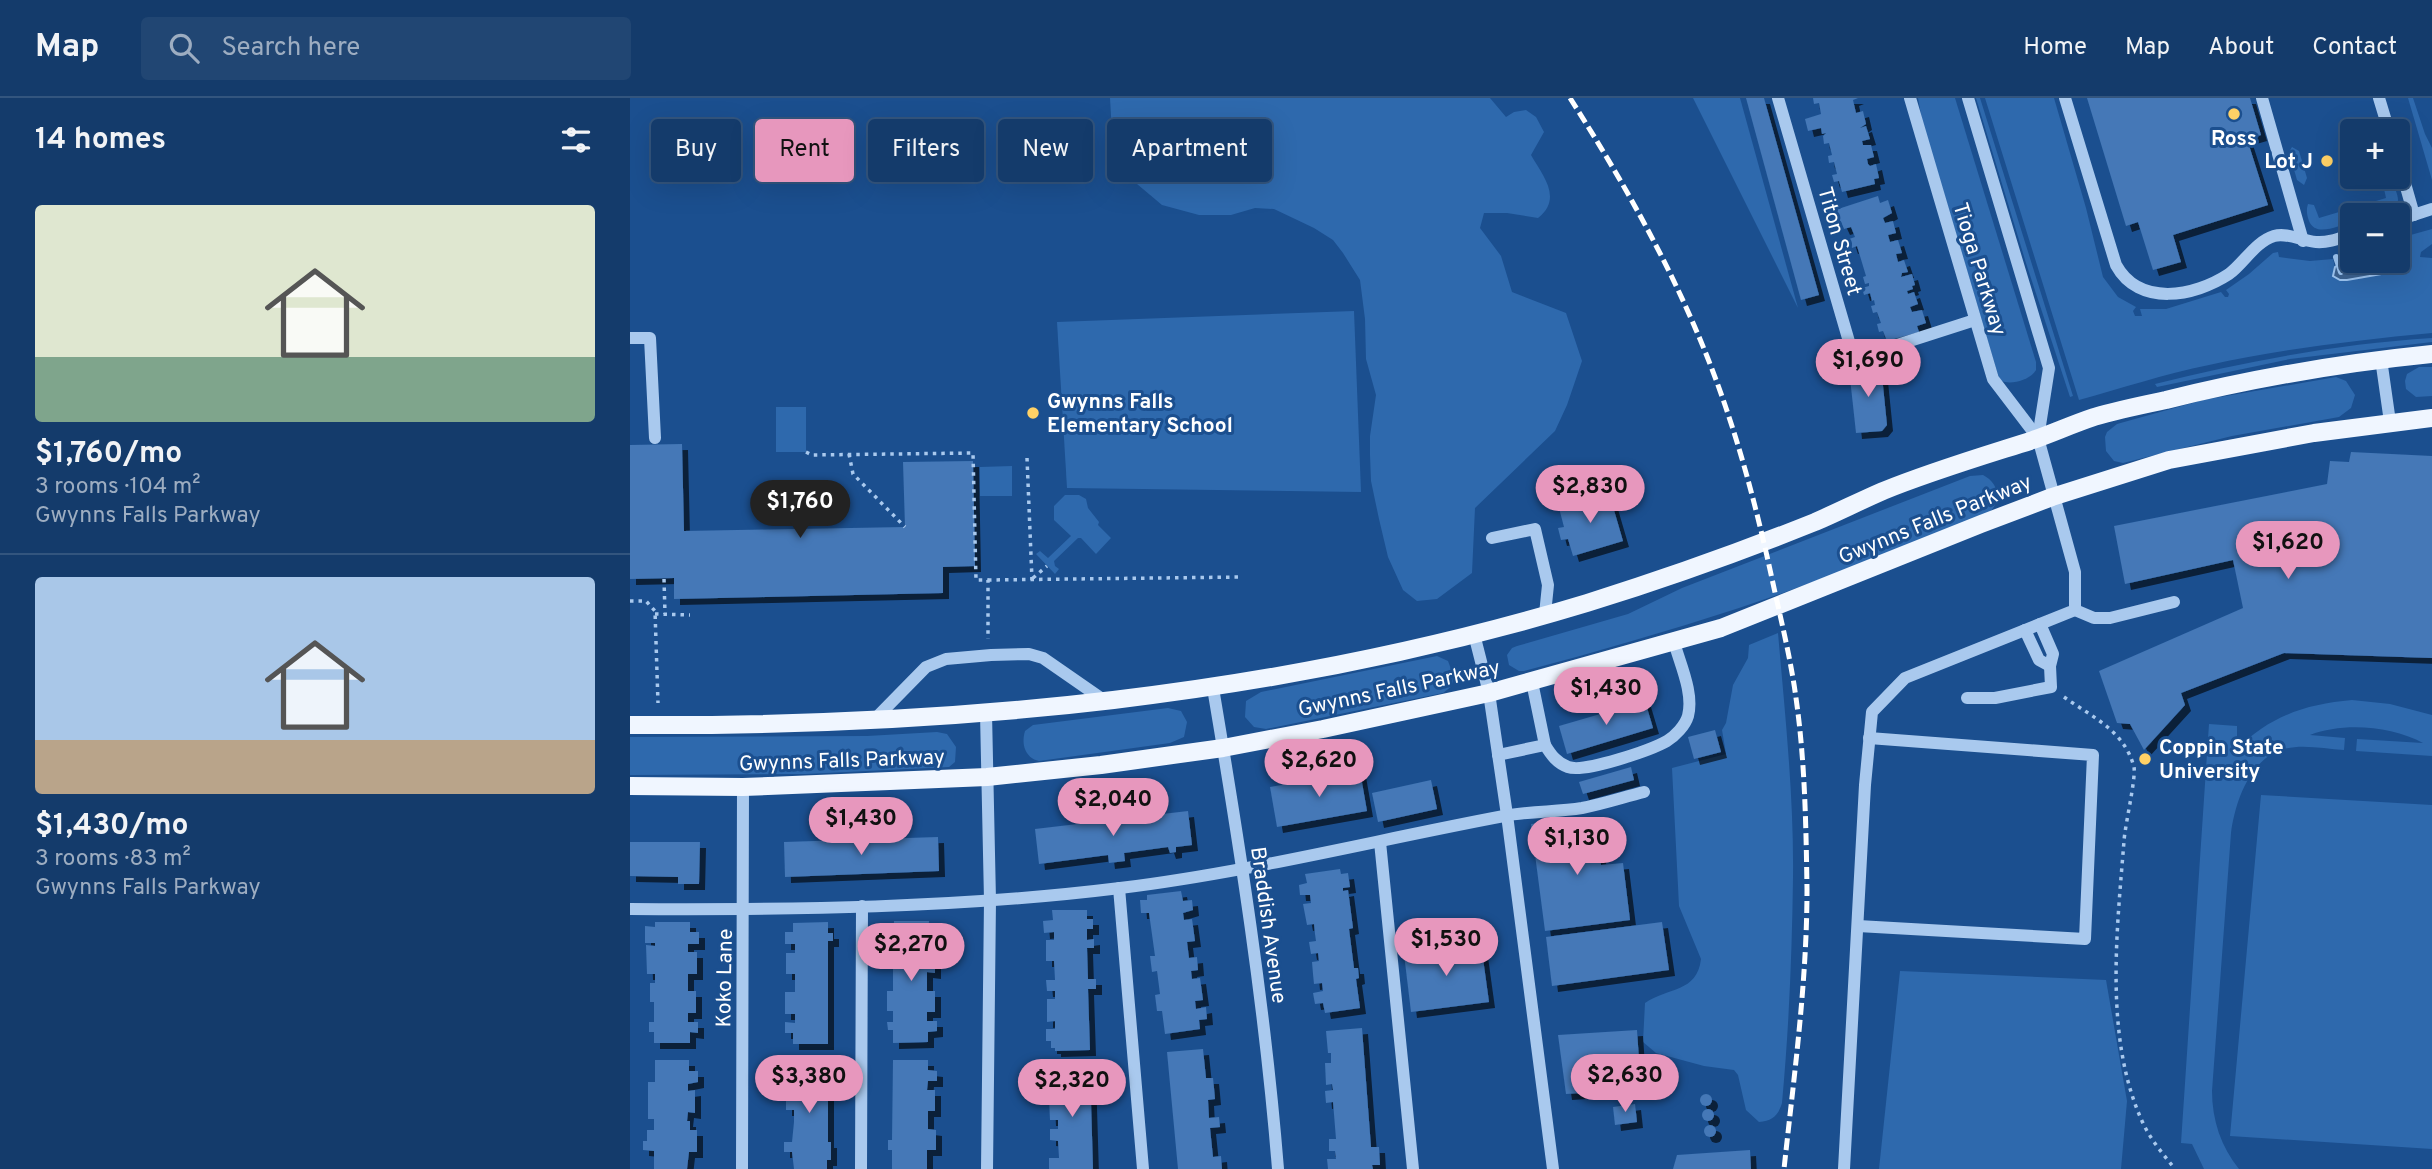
<!DOCTYPE html>
<html lang="en">
<head>
<meta charset="utf-8">
<style>
  :root { --surface:#143b6b; --page:#214673; --text:#f1f3f6; --muted:#9dadc1; --line:#33557e; --accent:#e797bd }
  body { margin:0; font-family:Overpass,sans-serif; background:var(--page); color:var(--text); height:100vh; display:flex; flex-direction:column; font-size:26px; white-space:nowrap }
  * { box-sizing:border-box; margin:0 }
  p { font-size:23px; color:var(--muted) }
  .icon { flex:none; width:38px; height:38px; fill:none; stroke:currentColor; stroke-width:2; stroke-linecap:round; stroke-linejoin:round }
  .map { position:relative; flex:1; overflow:hidden }
  .details { display:flex; flex-direction:column; background:var(--surface); width:630px }
  .details>* { flex:none }
  .top-card { position:absolute; left:21px; top:21px; width:665px; height:63px; display:flex; gap:14px }
  .tools { position:absolute; left:1710px; top:21px; display:grid; gap:14px }
  .tools a { display:grid; place-items:center; width:70px; height:70px; border-radius:7px; background:var(--surface); box-shadow:0 7px 28px #0002,0 0 0 2px var(--line); font-size:35px }
  .price { position:absolute; translate:-50% -60px; padding:0 16px; border-radius:24px; background:var(--accent); color:#111; font-size:23px; line-height:46px; filter:drop-shadow(0 2px 4px #0008) }
  .price::after { content:''; position:absolute; left:50%; top:42px; width:21px; height:16px; margin-left:-10px; background:inherit; clip-path:polygon(0 0,100% 0,50% 100%) }
  .price.on { background:#222; color:#fff }
  ul { padding:0; list-style:none }
  li { display:grid; align-content:center; gap:14px; height:371px; padding:0 35px }
  li+li { border-top:2px solid var(--line) }
  li span { display:grid; place-items:center; height:217px; border-radius:7px; color:#555 }
  li>.icon { margin-inline-start:auto }
  span .icon { width:126px; height:126px; fill:#fffc; stroke-width:1 }
  li b { font-size:30px }
  h2 { display:flex; justify-content:space-between; align-items:center; height:84px; padding:0 35px; font-size:30px }
  .tag { padding:0 24px; border-radius:7px; background:var(--surface); box-shadow:0 7px 28px #0002,0 0 0 2px var(--line); font-size:24px; line-height:63px }
  .tag.on { background:var(--accent); color:#111 }
  header { display:flex; align-items:center; gap:42px; box-sizing:border-box; height:98px; padding:0 35px; background:var(--surface); border-bottom:2px solid var(--line) }
  header strong { font-size:33px }
  nav { display:flex; gap:38px; margin-inline-start:auto; font-size:24px }
  .search { width:490px; height:63px; background:var(--page); display:flex; align-items:center; gap:18px; box-sizing:border-box; padding:0 24px; border-radius:7px; color:var(--muted); font-size:26px }
  main { display:flex; flex:1; min-height:0 }
  .map>svg:first-child { display:block }
</style>
</head>
<body>
<header>
<strong>Map</strong>
<div class="search"><svg class="icon" aria-label="search" viewBox="0 0 24 24"><circle cx="10" cy="10" r="6"/><path d="M15 15l6 6"/></svg>Search here</div>
<nav><a>Home</a><a>Map</a><a>About</a><a>Contact</a></nav>
</header>
<main>
<section class="details">
<h2>14 homes<svg class="icon" aria-label="filters" viewBox="0 0 24 24"><path d="M4 7h16M4 17h16"/><circle cx="9" cy="7" r="2"/><circle cx="15" cy="17" r="2"/></svg></h2>
<ul>
<li><span style="background:linear-gradient(#dfe7d0 70%,#7fa58c 0)"><svg class="icon" aria-label="home" viewBox="0 0 24 24"><path d="M3 11l9-7 9 7M6 9v11h12V9"/></svg></span><div><b>$1,760/mo</b><p>3 rooms · 104 m²</p><p>Gwynns Falls Parkway</p></div></li>
<li><span style="background:linear-gradient(#a9c7e8 75%,#b9a48a 0)"><svg class="icon" aria-label="home" viewBox="0 0 24 24"><path d="M3 11l9-7 9 7M6 9v11h12V9"/></svg></span><div><b>$1,430/mo</b><p>3 rooms · 83 m²</p><p>Gwynns Falls Parkway</p></div></li>
</ul>
</section>
<div class="map">
<svg width="1802" height="1071" viewBox="0 0 1802 1071">
  <defs>
    <filter id="shadow"><feDropShadow dx="6" dy="6" stdDeviation="0" flood-color="#0009"/></filter>
  </defs>
  <rect width="100%" height="100%" fill="#1b4f8f"/>
  <g fill="#2e69ad">
    <path d="M480,0H860L876,19L884,14L896,12L906,19L914,34L901,57C913,78 933,100 908,120L877,115H854L850,130L871,158L882,194L936,215L952,263L937,307L925,333L845,410L842,475L807,501L787,503L773,492L758,459L749,421L741,383L740,357V338L746,297L736,261L735,221L730,182L713,155L703,142L684,130L644,111L625,110L601,117H569L532,107L507,86L496,70L482,35Z"/>
    <polygon points="1063,0 1110,0 1168,210"/>
    <path d="M1288,0H1325L1406,264V272C1400,282 1382,287 1371,283L1368,277L1292,22Z"/>
    <polygon points="1346,0 1350,0 1443,298 1440,299 1396,165"/>
    <path d="M1355,0H1424L1456,110L1473,179L1488,199L1506,209L1503,213L1505,218H1512L1510,211H1536L1591,194L1595,199H1598L1599,196L1596,192L1619,176L1643,155L1648,154L1649,159L1680,163L1703,161L1705,169L1711,165L1708,159L1722,155V163H1768V141L1769,153L1774,154L1777,138L1802,131V146L1791,154L1790,159L1802,160V235C1727,242 1652,251 1579,267C1535,276 1492,290 1449,302Z"/>
    <polygon points="1778,0 1783,0 1795,36 1802,50 1802,82"/>
    <polygon points="1662,49 1669,53 1677,80 1674,87 1667,82 1659,54"/>
    <path d="M1757,83L1763,86C1765,90 1768,97 1768,102C1767,118 1733,117 1722,117V124C1709,127 1686,140 1679,123C1677,117 1676,112 1678,106L1684,107L1689,120L1756,100L1753,86Z"/>
    <polygon points="724,213 731,394 437,390 427,224"/>
    <path d="M1802,240V244L1660,261L1527,289L1525,286C1616,263 1708,246 1802,240Z"/>
    <polygon points="1789,269 1802,269 1802,298 1786,299 1776,291 1775,283 1777,276"/>
    <polygon points="1706,279 1716,283 1725,297 1721,310 1709,319 1602,338 1493,365 1484,363 1476,353 1475,339 1477,334 1487,326 1573,302"/>
    <rect x="146" y="309" width="30" height="45"/>
    <polygon points="382,368 382,398 350,398 350,369"/>
    <path d="M1353,377C1369,385 1372,403 1359,415C1276,448 1194,482 1109,510C1038,533 966,554 894,573H889L879,567L877,557L882,550L887,548L998,516L1052,490L1340,378Z"/>
    <polygon points="435,397 449,397 456,401 458,410 469,424 468,427 481,440 466,456 451,440 448,440 424,463 425,468 429,471 425,476 406,456 410,453 418,460 441,438 424,422 424,408"/>
    <path d="M1148,535C1155,616 1164,699 1163,780C1162,855 1159,930 1152,1005C1148,1018 1142,1023 1129,1024L1116,1012L1108,977L1104,972L1074,968L1026,955L1013,944L1015,905C1038,889 1067,895 1071,861L1049,808L1042,670L1096,656L1092,632L1096,625L1103,587L1118,560L1119,547Z"/>
    <polygon points="807,558 818,563 824,579 822,588 813,595 636,631 624,629 615,619 616,603 631,594"/>
    <path d="M1722,602L1760,606L1802,617V658L1726,653L1727,641L1793,645C1761,628 1714,624 1680,637L1715,640L1714,652C1695,651 1673,646 1654,651C1620,660 1605,704 1601,735L1582,993C1582,1022 1591,1049 1609,1071H1574L1562,1046L1551,1045L1579,626L1607,628V651C1640,618 1676,606 1722,602Z"/>
    <path d="M538,610L551,613L557,624L554,639L540,645L409,663C395,660 391,646 395,633L403,627Z"/>
    <polygon points="307,634 317,636 326,649 325,664 319,669 176,676 0,677 0,639 237,638"/>
    <polygon points="1631,697 1802,707 1802,1051 1600,1038"/>
    <polygon points="1270,873 1476,882 1497,1003 1491,1071 1249,1071"/>
  </g>
  <path fill="#3c6290" stroke="#9cc4f0" stroke-width="2" d="M1768,153L1775,156L1777,165L1774,172L1717,182H1710L1703,178L1705,169C1722,157 1746,163 1768,163Z"/>
  <g fill="none" stroke-linecap="round" stroke-linejoin="round">
    <g stroke="#9cc4f0" stroke-width="6">
      <polyline points="1706,159 1711,174"/>
      <polyline points="1771,159 1773,140"/>
    </g>
  </g>
  <g fill="#4478b7" filter="url(#shadow)">
    <polygon points="1116,0 1134,0 1189,197 1171,202"/>
    <polygon points="1183,0 1228,0 1223,2 1226,15 1233,13 1236,26 1230,30 1236,28 1240,41 1232,43 1233,47 1241,47 1244,59 1237,61 1238,66 1240,68 1246,66 1249,80 1244,81 1245,86 1212,94 1209,83 1204,84 1202,77 1207,76 1204,64 1199,65 1198,58 1202,57 1199,45 1194,46 1193,38 1196,35 1192,36 1191,30 1178,33 1175,21 1191,16 1189,5 1184,6"/>
    <polygon points="1457,0 1620,0 1631,37 1617,41 1638,107 1543,137 1551,164 1523,172 1508,124 1496,128"/>
    <polygon points="1248,98 1250,105 1258,102 1262,115 1253,120 1255,125 1263,123 1266,135 1258,137 1260,144 1268,142 1272,155 1266,156 1268,164 1274,162 1278,174 1272,175 1271,179 1282,176 1285,187 1282,188 1283,191 1277,193 1278,196 1284,194 1288,206 1280,209 1282,214 1292,212 1296,225 1287,228 1289,234 1257,243 1253,233 1249,234 1247,226 1251,225 1247,214 1243,215 1241,208 1245,207 1244,202 1242,203 1240,195 1234,197 1232,190 1239,188 1239,185 1235,186 1233,179 1236,178 1227,148 1222,150 1219,141 1225,139 1221,129 1214,131 1205,112"/>
    <polygon points="1251,268 1257,327 1252,333 1226,335 1219,271"/>
    <polygon points="52,346 54,433 275,429 273,364 343,363 345,468 313,469 313,495 44,501 44,480 0,481 0,347"/>
    <polygon points="1721,354 1802,358 1802,560 1654,555 1551,595 1555,607 1514,652 1500,626 1487,625 1469,573 1613,510 1603,462 1495,486 1484,428 1697,386 1700,363 1719,364"/>
    <polygon points="979,395 993,443 943,458 938,441 931,442 928,430 934,429 929,410"/>
    <polygon points="1015,603 1023,630 937,656 929,628"/>
    <polygon points="1085,632 1091,654 1064,661 1058,639"/>
    <polygon points="1001,669 1004,682 953,696 949,684"/>
    <polygon points="730,673 737,713 647,729 640,689"/>
    <polygon points="801,682 807,711 748,724 742,695"/>
    <polygon points="558,713 562,747 546,749 546,754 540,755 538,749 494,755 495,763 479,765 478,757 409,766 405,731"/>
    <polygon points="965,719 971,767 993,765 1000,822 915,833 901,726"/>
    <polygon points="308,739 309,773 155,779 154,744"/>
    <polygon points="0,744 70,744 69,786 48,786 48,779 0,778"/>
    <polygon points="710,771 711,776 718,775 720,789 713,790 713,793 718,792 723,830 719,831 724,870 728,870 729,880 726,881 730,910 695,915 693,905 685,906 683,895 693,893 692,885 684,886 683,876 682,864 689,863 688,855 681,856 679,844 686,843 685,836 684,826 677,827 673,806 681,805 680,797 670,797 669,787 677,785 675,776"/>
    <polygon points="551,793 553,803 562,802 563,812 553,815 554,822 562,821 565,843 557,844 559,860 567,859 568,872 561,873 562,881 570,880 573,902 565,903 566,911 576,909 577,921 569,922 570,931 535,936 532,913 527,913 525,897 530,896 527,873 522,874 520,858 525,858 519,815 511,815 510,802 517,802 517,797"/>
    <polygon points="422,812 457,812 457,821 463,821 463,831 457,831 457,842 464,841 464,850 457,850 458,881 466,881 466,891 458,891 460,952 425,953 425,950 421,950 421,943 416,943 416,931 425,931 425,923 417,924 417,901 425,901 425,893 417,893 416,882 425,882 424,863 416,863 416,842 424,842 424,834 414,835 413,823 423,822"/>
    <polygon points="264,823 299,823 297,853 305,853 305,875 297,874 297,893 305,893 305,914 297,914 297,923 307,923 307,933 298,934 298,944 263,945 263,932 258,932 257,924 263,924 263,913 257,913 257,893 263,893 263,864 257,864 257,854 263,854"/>
    <polygon points="25,824 60,824 60,834 69,834 69,846 58,846 58,854 67,854 67,876 58,876 58,893 66,893 66,915 58,915 58,924 68,924 68,935 60,934 60,945 24,945 24,934 19,934 19,924 24,924 24,904 20,904 20,885 25,885 25,876 17,876 16,847 25,848 25,845 15,845 15,828 25,829"/>
    <polygon points="198,824 198,835 203,835 203,843 198,843 198,946 163,946 163,935 155,935 155,924 165,925 165,916 155,916 155,894 165,894 165,876 156,876 156,855 165,855 165,846 155,846 155,834 163,834 163,825"/>
    <polygon points="1032,824 1039,872 922,888 916,839"/>
    <polygon points="851,846 859,904 781,914 774,856"/>
    <polygon points="732,930 741,1049 749,1049 750,1067 742,1067 743,1071 698,1071 697,1061 706,1061 705,1053 699,1053 699,1041 706,1041 703,1004 696,1005 695,993 703,992 702,986 696,987 695,965 701,965 701,955 698,955 696,933"/>
    <polygon points="1007,932 1011,991 936,996 928,937"/>
    <polygon points="573,951 576,980 583,980 584,990 585,1001 578,1002 579,1020 589,1019 590,1029 580,1030 583,1059 591,1058 592,1071 548,1071 537,954"/>
    <polygon points="25,962 59,962 59,973 68,973 68,984 58,986 58,993 65,992 65,1015 58,1014 57,1023 60,1023 60,1032 67,1032 67,1054 59,1054 57,1071 24,1071 24,1053 13,1052 13,1043 17,1043 17,1032 24,1032 24,1021 18,1021 18,984 25,984"/>
    <polygon points="263,962 298,962 298,972 307,973 307,983 298,983 297,992 305,992 305,1013 298,1013 298,1031 306,1032 306,1052 297,1052 297,1071 262,1071 262,1052 258,1052 258,1042 262,1042"/>
    <polygon points="164,963 198,963 198,1044 201,1044 201,1062 197,1062 197,1071 164,1071 162,1054 154,1054 154,1044 162,1044 164,1024 164,1012 156,1012 156,993 164,993 164,986 155,986 154,974 163,974"/>
    <polygon points="460,970 463,1071 419,1071 419,1060 429,1060 428,1043 420,1042 420,1031 428,1031 428,1022 420,1022 419,1001 427,1001 427,992 416,992 416,981 426,981 425,971"/>
    <circle cx="1076" cy="1002" r="6"/>
    <polygon points="1005,1006 1007,1024 985,1027 983,1009"/>
    <circle cx="1078" cy="1017" r="6"/>
    <circle cx="1080" cy="1033" r="6"/>
    <polygon points="1120,1052 1121,1071 1043,1071 1047,1057"/>
  </g>
  <g fill="none" stroke-linecap="round" stroke-linejoin="round">
    <g stroke="#a9c9ee" stroke-width="3.5" stroke-dasharray="3.5 5" stroke-linecap="butt">
      <polyline points="176,354 182,357 343,355 346,482 358,482 358,541"/>
      <polyline points="219,356 223,376 275,429"/>
      <polyline points="397,360 402,482"/>
      <polyline points="403,480 417,468"/>
      <polyline points="34,481 35,516"/>
      <polyline points="358,482 612,479"/>
      <polyline points="0,503 16,503 25,513 28,605"/>
      <polyline points="25,516 60,517"/>
      <path d="M1434,599C1462,619 1494,632 1504,669C1506,681 1495,727 1494,743C1487,833 1474,939 1512,1023C1520,1041 1533,1056 1545,1071"/>
    </g>
    <g stroke="#a9c9ee" stroke-width="12">
      <polyline points="1148,0 1220,247 1225,255 1236,257 1345,222"/>
      <polyline points="1338,0 1419,270 1408,340"/>
      <path d="M1435,0L1486,167C1509,209 1564,199 1599,176C1614,165 1625,144 1644,138C1657,134 1672,143 1686,144C1699,145 1710,140 1722,136"/>
      <polyline points="1632,0 1673,143"/>
      <polyline points="1749,0 1759,33"/>
      <polyline points="1768,61 1784,117"/>
      <polyline points="1768,122 1802,111"/>
      <polyline points="0,240 20,240 25,340"/>
      <polyline points="1751,261 1760,324"/>
      <polyline points="862,440 905,431 918,487 915,516"/>
      <polyline points="1445,512 1464,520 1480,520 1544,504"/>
      <polyline points="1395,532 1409,562 1420,568 1423,556 1410,526"/>
      <polyline points="844,536 859,595 877,717 923,1071"/>
      <polyline points="902,584 915,647"/>
      <path d="M583,590C610,750 635,909 648,1071"/>
      <polyline points="1337,600 1365,600 1421,589 1420,568"/>
      <polyline points="356,615 360,802 357,1071"/>
      <polyline points="244,622 296,569 316,561 361,557 399,556 413,560 475,603"/>
      <path d="M868,657L915,647C921,657 927,665 938,669C955,675 1021,652 1037,643C1045,638 1055,628 1058,618C1064,595 1050,566 1044,544"/>
      <polyline points="750,744 783,1071"/>
      <polyline points="489,790 513,1071"/>
      <path d="M0,811C163,812 328,810 490,790C620,774 746,742 874,718C900,713 927,714 952,710C973,706 994,699 1014,694"/>
      <polyline points="1228,828 1455,841 1463,657 1239,640"/>
      <polyline points="112,1071 113,689"/>
      <polyline points="231,1071 232,808"/>
      <polyline points="1214,1071 1235,687 1242,614 1275,580 1445,512 1445,474 1408,340 1363,281 1280,0"/>
    </g>
    <g stroke="#f0f6ff" stroke-width="18">
      <path d="M0,627C323,629 647,599 957,505C1034,481 1110,454 1185,424C1208,414 1230,403 1253,393C1302,373 1353,358 1403,342C1423,335 1443,326 1464,319C1487,312 1512,307 1536,302C1624,280 1712,265 1802,256"/>
      <polyline points="0,688 113,689 357,679 471,667 593,650 693,631 859,595 1091,530 1351,426 1422,399 1539,362 1684,335 1802,320"/>
    </g>
    <path stroke="#fff" stroke-width="5" stroke-dasharray="12 5" stroke-linecap="butt" d="M940,0C1002,97 1059,200 1096,310C1116,369 1131,429 1144,490C1152,526 1161,563 1166,600C1175,663 1176,727 1177,791C1177,884 1164,978 1154,1071"/>
  </g>
  <g fill="#ffd166" stroke="#1b4f8f" stroke-width="2.5">
    <circle cx="1604" cy="16" r="7"/>
    <circle cx="1697" cy="63" r="7"/>
    <circle cx="403" cy="315" r="7"/>
    <circle cx="1515" cy="661" r="7"/>
  </g>
  <g text-anchor="middle" stroke-width="6" stroke-linejoin="round" paint-order="stroke">
    <g font-size="21" font-weight="bold" fill="#fff" stroke="#1b4f8f" text-anchor="start">
      <text x="1604" y="47" text-anchor="middle">Ross</text>
      <text x="1683" y="70" text-anchor="end">Lot J</text>
      <text x="417" y="310">Gwynns Falls<tspan x="417" dy="24">Elementary School</tspan></text>
      <text x="1529" y="656">Coppin State<tspan x="1529" dy="24">University</tspan></text>
    </g>
    <g font-size="21" fill="#fff" stroke="#1b4f8f">
      <text transform="translate(1210 143) rotate(74)" y="7">Titon Street</text>
      <text transform="translate(1350 171) rotate(73)" y="7">Tioga Parkway</text>
      <text transform="translate(1305 421) rotate(-22)" y="7">Gwynns Falls Parkway</text>
      <text transform="translate(769 590) rotate(-12)" y="7">Gwynns Falls Parkway</text>
      <text transform="translate(212 662) rotate(-2)" y="7">Gwynns Falls Parkway</text>
      <text transform="translate(639 827) rotate(82)" y="7">Braddish Avenue</text>
      <text transform="translate(94 880) rotate(-89)" y="7">Koko Lane</text>
    </g>
  </g>
</svg>
<div class="tools">
<a>+</a>
<a>−</a>
</div>
<b class="price" style="left:1238px;top:301px">$1,690</b>
<b class="price" style="left:960px;top:427px">$2,830</b>
<b class="price on" style="left:170px;top:442px">$1,760</b>
<b class="price" style="left:1658px;top:483px">$1,620</b>
<b class="price" style="left:976px;top:629px">$1,430</b>
<b class="price" style="left:689px;top:701px">$2,620</b>
<b class="price" style="left:483px;top:740px">$2,040</b>
<b class="price" style="left:231px;top:759px">$1,430</b>
<b class="price" style="left:947px;top:779px">$1,130</b>
<b class="price" style="left:816px;top:880px">$1,530</b>
<b class="price" style="left:281px;top:885px">$2,270</b>
<b class="price" style="left:995px;top:1016px">$2,630</b>
<b class="price" style="left:179px;top:1017px">$3,380</b>
<b class="price" style="left:442px;top:1021px">$2,320</b>
<div class="top-card">
<a class="tag">Buy</a>
<a class="tag on">Rent</a>
<a class="tag">Filters</a>
<a class="tag">New</a>
<a class="tag">Apartment</a>
</div>
</div>
</main>
</body>
</html>
